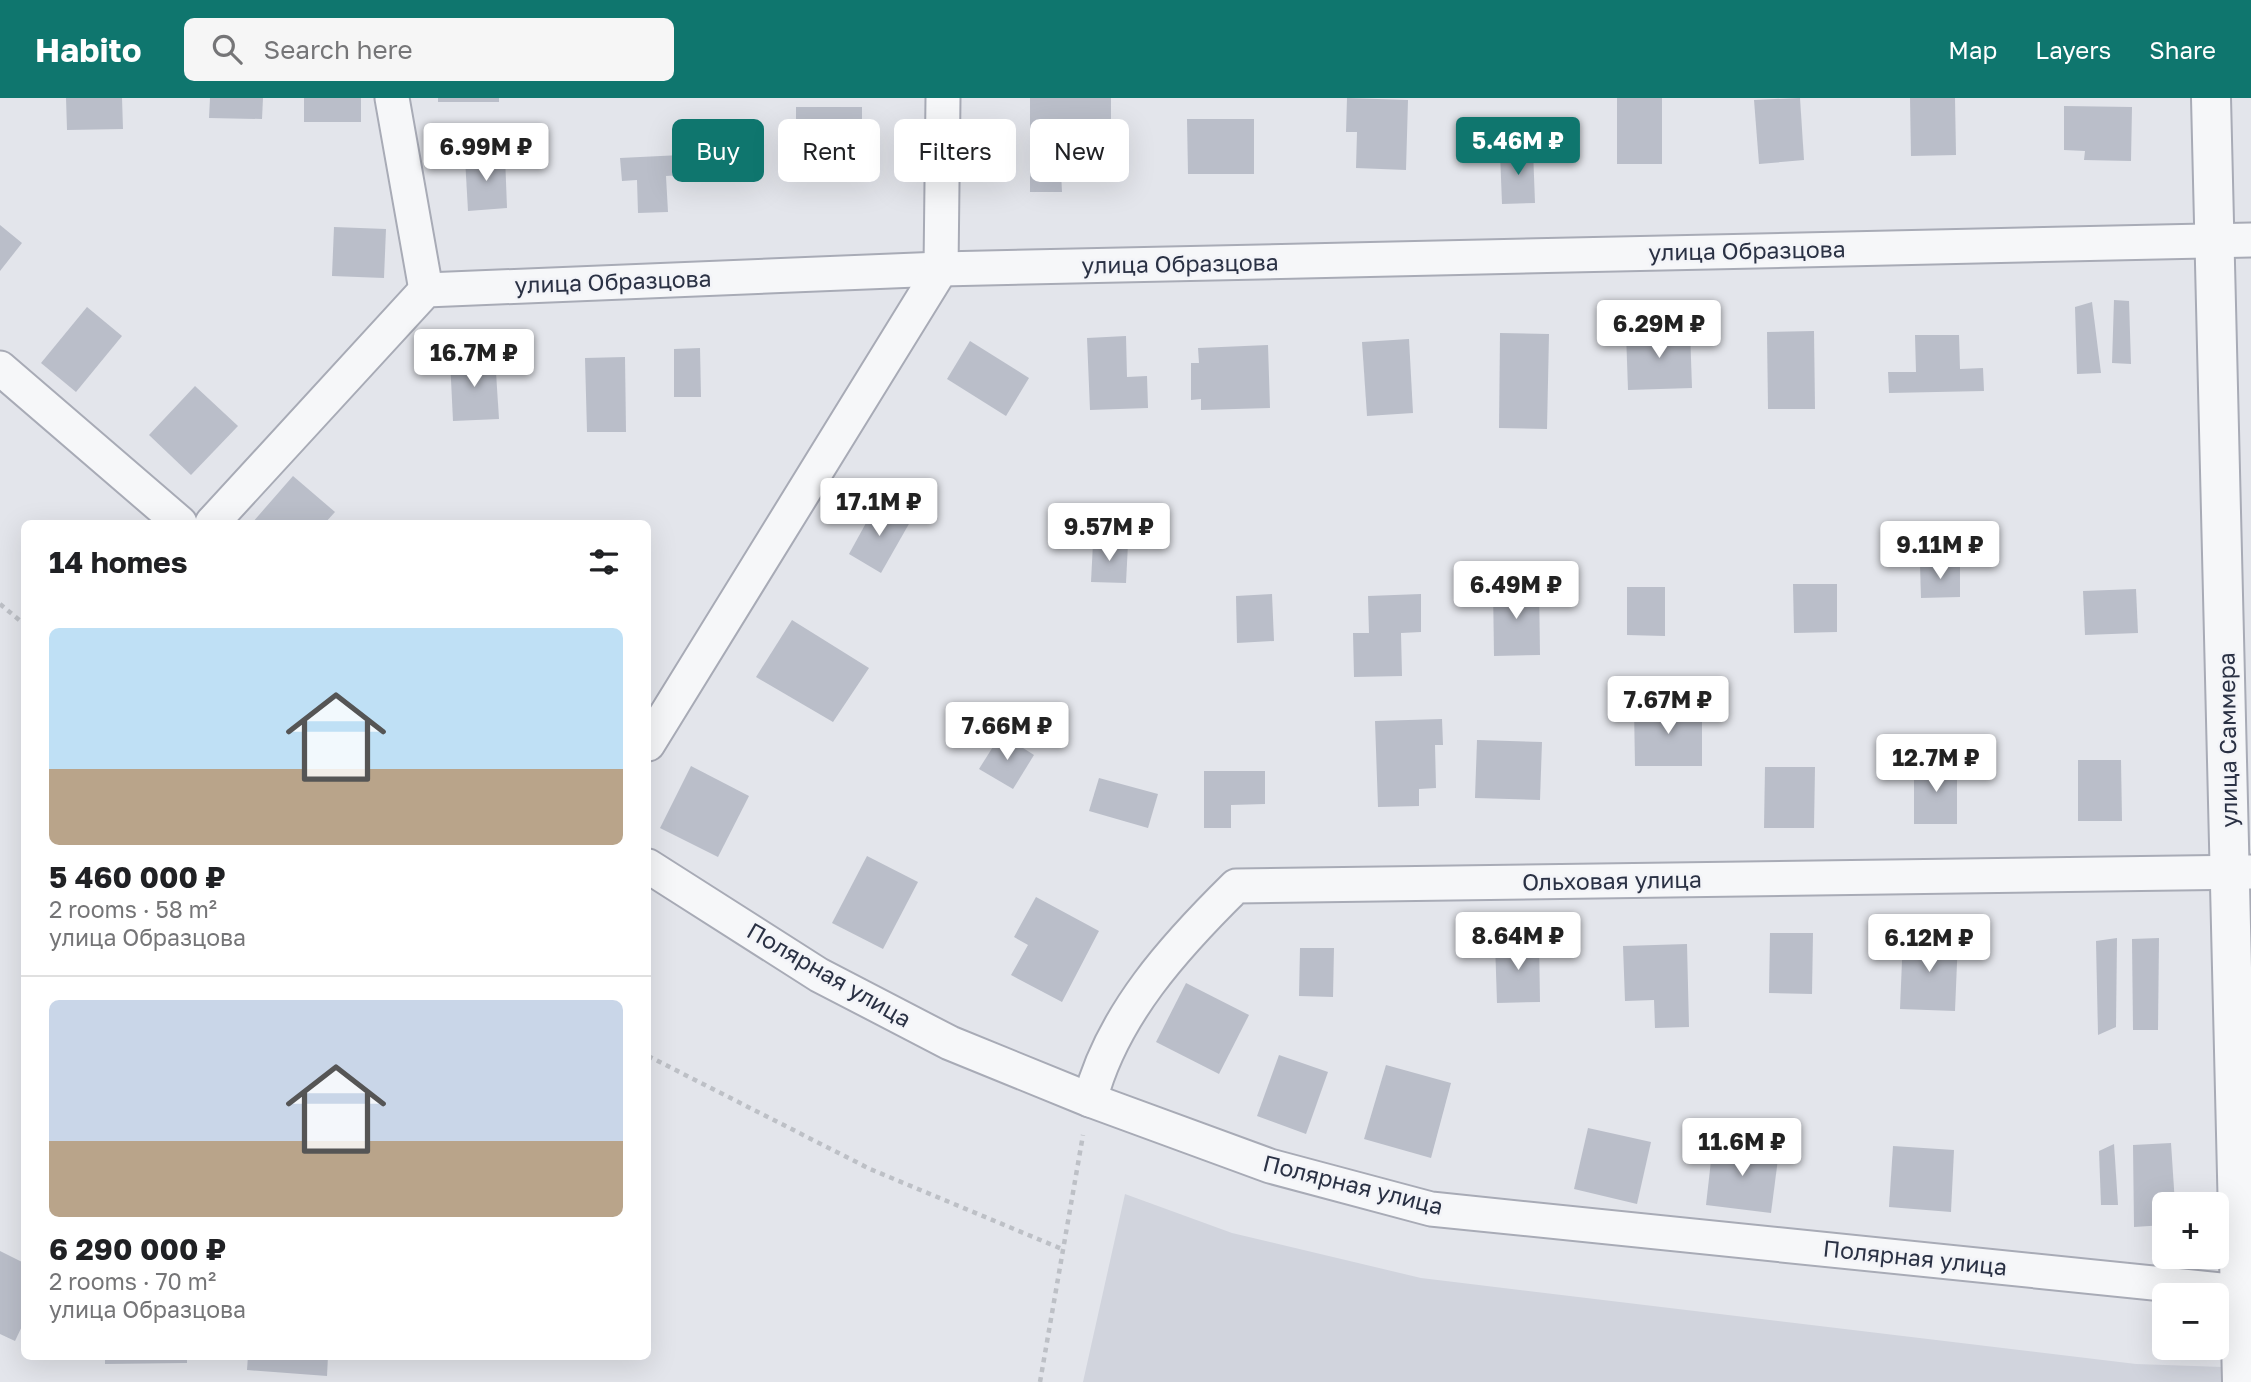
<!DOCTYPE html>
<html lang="en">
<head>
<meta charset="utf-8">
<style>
  :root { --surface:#fff; --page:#f6f6f6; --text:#202124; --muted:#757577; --line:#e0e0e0; --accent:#0f766e }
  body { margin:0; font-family:"Golos Text",sans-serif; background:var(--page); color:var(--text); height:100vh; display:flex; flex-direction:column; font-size:26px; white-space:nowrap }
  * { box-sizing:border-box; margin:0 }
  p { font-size:23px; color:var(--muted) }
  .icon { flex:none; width:38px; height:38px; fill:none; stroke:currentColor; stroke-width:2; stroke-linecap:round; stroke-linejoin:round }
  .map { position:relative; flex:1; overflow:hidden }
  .panel { position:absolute; left:21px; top:422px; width:630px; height:840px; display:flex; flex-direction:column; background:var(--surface); border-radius:10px; box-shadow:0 7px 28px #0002 }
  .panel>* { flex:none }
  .banner { position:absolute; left:672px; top:21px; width:665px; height:63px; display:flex; gap:14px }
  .buttons { position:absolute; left:2152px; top:1094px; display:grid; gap:14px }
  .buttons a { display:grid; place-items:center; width:77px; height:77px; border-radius:10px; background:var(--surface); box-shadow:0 7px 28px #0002; font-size:35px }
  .price { position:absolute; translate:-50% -60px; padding:0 16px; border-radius:7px; background:#fff; color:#222; font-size:23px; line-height:46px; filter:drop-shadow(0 2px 4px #0008) }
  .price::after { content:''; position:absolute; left:50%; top:42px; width:21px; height:16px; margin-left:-10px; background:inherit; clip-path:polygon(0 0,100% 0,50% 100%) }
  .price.selected { background:var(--accent); color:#fff }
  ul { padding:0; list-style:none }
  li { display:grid; align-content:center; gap:14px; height:371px; padding:0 28px }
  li+li { border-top:2px solid var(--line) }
  li span { display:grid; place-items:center; height:217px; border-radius:10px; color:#555 }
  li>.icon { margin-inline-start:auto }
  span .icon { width:126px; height:126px; fill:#fffc; stroke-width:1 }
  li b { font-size:30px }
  h2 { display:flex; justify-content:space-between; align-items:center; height:84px; padding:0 28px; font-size:30px }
  .chip { padding:0 24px; border-radius:10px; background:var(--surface); box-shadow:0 7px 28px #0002; font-size:24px; line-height:63px }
  .chip.selected { background:var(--accent); color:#fff }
  header { display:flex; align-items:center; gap:42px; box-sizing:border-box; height:98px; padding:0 35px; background:var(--accent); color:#fff }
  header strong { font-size:33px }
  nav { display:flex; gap:38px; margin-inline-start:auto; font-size:24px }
  .search { width:490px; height:63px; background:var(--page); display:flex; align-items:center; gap:18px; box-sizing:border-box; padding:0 24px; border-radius:10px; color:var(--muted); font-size:26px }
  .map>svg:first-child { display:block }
</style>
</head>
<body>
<header>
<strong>Habito</strong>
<div class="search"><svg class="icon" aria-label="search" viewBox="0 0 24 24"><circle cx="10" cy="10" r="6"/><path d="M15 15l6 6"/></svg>Search here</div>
<nav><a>Map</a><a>Layers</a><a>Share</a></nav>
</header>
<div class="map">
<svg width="2251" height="1284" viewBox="0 0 2251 1284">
  <rect width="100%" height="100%" fill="#e3e5eb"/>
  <polygon fill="#d1d4dd" points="1125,1096 1232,1135 1421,1180 2136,1266 2251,1270 2251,1284 1083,1284"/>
  <g fill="#babec9">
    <polygon points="66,0 122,0 123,31 67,32"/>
    <polygon points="210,0 263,0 262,21 209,20"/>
    <rect x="304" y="0" width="57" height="24"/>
    <rect x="438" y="0" width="61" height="4"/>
    <polygon points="1030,0 1111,0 1111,47 1083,47 1084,74 1061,74 1062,94 1030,94"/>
    <polygon points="1347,0 1408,2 1406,72 1356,70 1357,34 1346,34"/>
    <rect x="1617" y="0" width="45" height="66"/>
    <polygon points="1800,0 1804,62 1759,66 1754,2"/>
    <polygon points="1910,0 1955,0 1956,57 1911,58"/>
    <polygon points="2064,8 2132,9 2131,63 2084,62 2085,53 2064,52"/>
    <rect x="796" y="9" width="66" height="75"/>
    <polygon points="1187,21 1254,21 1254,76 1188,76"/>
    <polygon points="1533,52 1535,105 1502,106 1500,54"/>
    <polygon points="681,57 682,77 666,78 668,114 638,115 637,82 622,83 620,60"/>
    <polygon points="505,58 507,110 468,113 465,60"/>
    <polygon points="0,127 22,145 0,173"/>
    <polygon points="334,129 386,131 384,180 332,178"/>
    <polygon points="2114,202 2129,203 2131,266 2112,265"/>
    <polygon points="2092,204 2101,275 2077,276 2075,209"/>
    <polygon points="87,209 122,238 76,294 41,265"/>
    <polygon points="1690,232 1692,290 1628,292 1626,234"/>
    <polygon points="1814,233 1815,311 1768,311 1767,234"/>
    <polygon points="1500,235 1549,236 1547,331 1499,330"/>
    <polygon points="1915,237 1959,237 1960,271 1983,270 1984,293 1889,295 1888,274 1916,274"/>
    <polygon points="1126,238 1127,279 1147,278 1148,310 1090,312 1087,240"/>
    <polygon points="1409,241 1413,315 1367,318 1362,244"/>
    <polygon points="970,243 1029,280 1006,318 947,281"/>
    <polygon points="1268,247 1270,310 1201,312 1201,301 1191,302 1191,265 1199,265 1198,250"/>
    <polygon points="700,250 701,299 674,299 674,251"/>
    <polygon points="495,259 499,321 453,323 450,261"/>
    <polygon points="625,259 626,334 587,334 585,260"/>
    <polygon points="195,288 238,328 191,377 149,337"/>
    <polygon points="293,378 335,414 325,425 252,425"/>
    <polygon points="877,405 910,424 881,475 849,456"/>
    <polygon points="1093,445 1128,446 1126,485 1091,484"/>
    <polygon points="1920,466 1960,466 1960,499 1921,500"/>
    <polygon points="1793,486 1837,486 1837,534 1794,535"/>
    <polygon points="1493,488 1539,488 1540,557 1494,558"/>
    <polygon points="1627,489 1665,489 1665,538 1627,537"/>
    <polygon points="2136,491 2138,535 2085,537 2083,493"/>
    <polygon points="1272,496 1274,543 1237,545 1236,498"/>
    <polygon points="1421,496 1421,534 1401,535 1402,578 1354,579 1353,535 1369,535 1368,498"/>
    <polygon points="792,522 869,570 833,624 756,579"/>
    <polygon points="1634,609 1702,609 1702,668 1635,668"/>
    <polygon points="1442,621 1443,647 1435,647 1436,690 1419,691 1419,708 1378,709 1375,623"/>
    <polygon points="1001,636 1034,657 1013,691 979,671"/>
    <polygon points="1477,642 1542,644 1540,702 1475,700"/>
    <polygon points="2078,662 2121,662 2122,723 2078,723"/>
    <rect x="1914" y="665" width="43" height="61"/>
    <polygon points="691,668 749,698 718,759 660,730"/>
    <polygon points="1765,669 1815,669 1814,730 1764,730"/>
    <polygon points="1204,673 1265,673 1265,706 1231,707 1231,730 1204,730"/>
    <polygon points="1099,680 1158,696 1148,730 1089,713"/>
    <polygon points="867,758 918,784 883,851 832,825"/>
    <polygon points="1036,799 1099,833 1062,904 1011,877 1028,847 1014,839"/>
    <polygon points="1770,835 1813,835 1812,896 1769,895"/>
    <polygon points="1903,839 1958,841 1955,913 1900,911"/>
    <polygon points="2117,840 2116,929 2098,937 2096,843"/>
    <polygon points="2159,840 2158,932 2133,932 2132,841"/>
    <polygon points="1539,843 1540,904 1497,905 1495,844"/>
    <polygon points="1687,846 1689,929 1655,930 1654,902 1625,903 1623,848"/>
    <polygon points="1300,850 1334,850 1333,899 1299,898"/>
    <polygon points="1186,885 1249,917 1219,976 1156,944"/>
    <polygon points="1279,957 1328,974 1306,1036 1257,1018"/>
    <polygon points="1386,967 1451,985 1431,1060 1364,1041"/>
    <polygon points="1588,1030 1651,1044 1637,1106 1574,1091"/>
    <polygon points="1713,1045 1779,1053 1771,1115 1706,1107"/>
    <polygon points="2171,1045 2175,1106 2165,1106 2165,1127 2134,1129 2133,1047"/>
    <polygon points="2114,1046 2118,1107 2101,1107 2099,1053"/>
    <polygon points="1893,1048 1954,1052 1951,1114 1889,1109"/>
    <polygon points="0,1153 24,1165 24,1224 15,1243 0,1236"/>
    <polygon points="105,1258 187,1258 187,1265 105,1266"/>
    <polygon points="248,1258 328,1258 327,1278 247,1272"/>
  </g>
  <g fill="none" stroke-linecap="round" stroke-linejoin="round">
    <defs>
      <g id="minor">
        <polyline points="392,0 426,192"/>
        <polyline points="0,270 180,425"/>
        <polyline points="212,425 426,192 941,171 2251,142"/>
        <polyline points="648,646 941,171 943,0"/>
        <polyline points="648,768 819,877 950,945 1090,1002 1270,1068 1431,1111 2251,1195"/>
        <path d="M1090,1002C1112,917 1175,848 1236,788L2251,774"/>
      </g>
      <polyline id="tertiary" points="2211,0 2242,1284"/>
    </defs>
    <use href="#minor" stroke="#a8abb6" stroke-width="37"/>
    <use href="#tertiary" stroke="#a8abb6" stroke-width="42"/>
    <g stroke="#bdc0c6" stroke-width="4.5" stroke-dasharray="5 5" stroke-linecap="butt">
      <polyline points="0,506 24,526"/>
      <polyline points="648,958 870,1071 1062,1151"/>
      <polyline points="1040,1284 1083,1037"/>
    </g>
    <use href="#minor" stroke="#f6f7f9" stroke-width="33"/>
    <use href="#tertiary" stroke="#f6f7f9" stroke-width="38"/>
  </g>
  <g text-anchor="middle" stroke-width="5" stroke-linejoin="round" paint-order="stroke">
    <g font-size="23" fill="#2a3144" stroke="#f3f4f8">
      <text transform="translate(1747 153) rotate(-1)" y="8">улица Образцова</text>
      <text transform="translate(1180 166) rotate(-1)" y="8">улица Образцова</text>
      <text transform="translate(613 184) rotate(-2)" y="8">улица Образцова</text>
      <text transform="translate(2228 642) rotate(-91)" y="8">улица Саммера</text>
      <text transform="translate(1612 783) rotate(-1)" y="8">Ольховая улица</text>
      <text transform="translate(829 877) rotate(30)" y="8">Полярная улица</text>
      <text transform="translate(1353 1087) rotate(14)" y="8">Полярная улица</text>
      <text transform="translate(1915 1160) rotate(6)" y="8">Полярная улица</text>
    </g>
  </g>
</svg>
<div class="buttons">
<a>+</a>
<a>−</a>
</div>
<b class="price selected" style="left:1518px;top:79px">5.46M ₽</b>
<b class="price" style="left:486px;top:85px">6.99M ₽</b>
<b class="price" style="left:1659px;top:262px">6.29M ₽</b>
<b class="price" style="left:474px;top:291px">16.7M ₽</b>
<b class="price" style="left:879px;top:440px">17.1M ₽</b>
<b class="price" style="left:1109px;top:465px">9.57M ₽</b>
<b class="price" style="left:1940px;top:483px">9.11M ₽</b>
<b class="price" style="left:1516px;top:523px">6.49M ₽</b>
<b class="price" style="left:1668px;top:638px">7.67M ₽</b>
<b class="price" style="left:1007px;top:664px">7.66M ₽</b>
<b class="price" style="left:1936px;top:696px">12.7M ₽</b>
<b class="price" style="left:1518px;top:874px">8.64M ₽</b>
<b class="price" style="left:1929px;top:876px">6.12M ₽</b>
<b class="price" style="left:1742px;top:1080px">11.6M ₽</b>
<div class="banner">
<a class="chip selected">Buy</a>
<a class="chip">Rent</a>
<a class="chip">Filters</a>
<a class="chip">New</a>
</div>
<section class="panel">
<h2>14 homes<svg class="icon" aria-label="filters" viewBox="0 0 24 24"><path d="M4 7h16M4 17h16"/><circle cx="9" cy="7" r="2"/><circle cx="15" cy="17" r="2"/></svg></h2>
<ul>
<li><span style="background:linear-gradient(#bfe0f5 65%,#b9a48a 0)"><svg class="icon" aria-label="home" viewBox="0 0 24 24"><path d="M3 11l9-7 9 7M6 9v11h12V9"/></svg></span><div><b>5 460 000 ₽</b><p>2 rooms · 58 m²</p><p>улица Образцова</p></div></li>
<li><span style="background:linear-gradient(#c9d6e8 65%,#b9a48a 0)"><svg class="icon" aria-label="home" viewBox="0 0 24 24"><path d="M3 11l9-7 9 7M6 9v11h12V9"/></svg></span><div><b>6 290 000 ₽</b><p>2 rooms · 70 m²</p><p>улица Образцова</p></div></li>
</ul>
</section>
</div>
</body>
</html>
